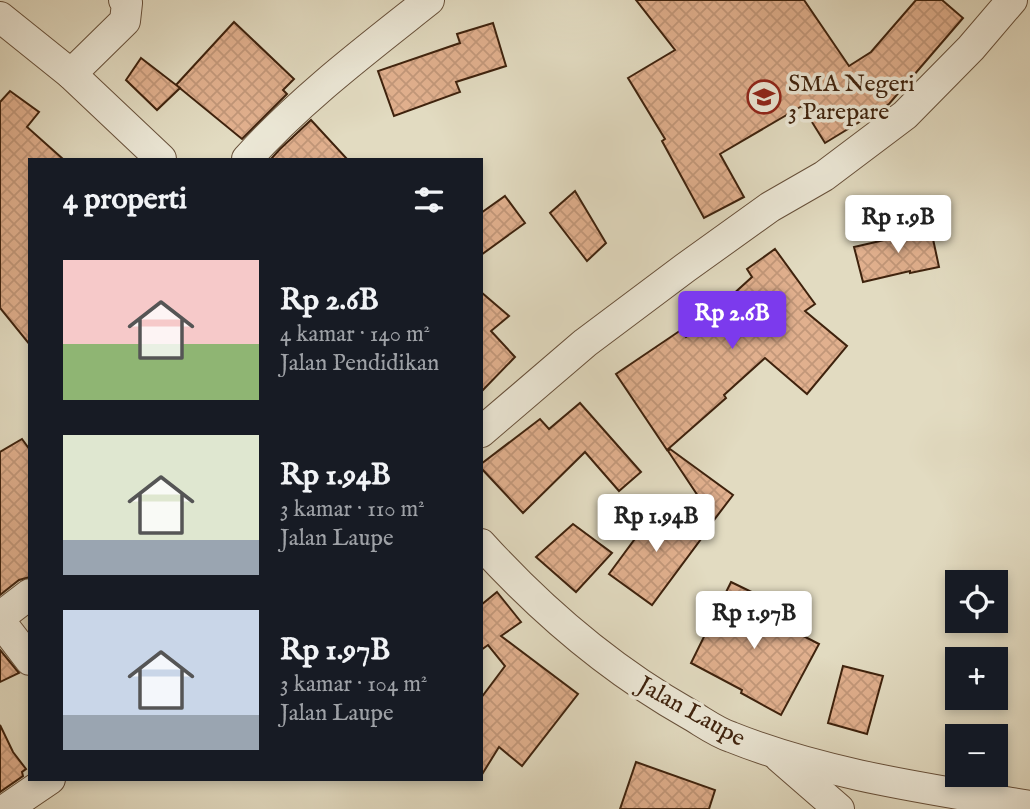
<!DOCTYPE html>
<html lang="id">
<head>
<meta charset="utf-8">
<style>
  :root { --surface:#171b24; --page:#242831; --text:#f1f3f6; --muted:#9ea1a6; --accent:#7c3aed }
  body { margin:0; font-family:"IM FELL English",serif; background:var(--page); color:var(--text); height:100vh; display:flex; flex-direction:column; font-size:26px; white-space:nowrap }
  * { box-sizing:border-box; margin:0 }
  p { font-size:23px; color:var(--muted) }
  .icon { flex:none; width:38px; height:38px; fill:none; stroke:currentColor; stroke-width:2; stroke-linecap:round; stroke-linejoin:round }
  .map { position:relative; flex:1; overflow:hidden }
  .drawer { position:absolute; left:28px; top:158px; width:455px; height:623px; display:flex; flex-direction:column; background:var(--surface); border-radius:0px; box-shadow:0 4px 10px #0003 }
  .drawer>* { flex:none }
  .buttons { position:absolute; left:945px; top:570px; display:grid; gap:14px }
  .buttons a { display:grid; place-items:center; width:63px; height:63px; border-radius:0px; background:var(--surface); box-shadow:0 4px 10px #0003; font-size:35px }
  .price { position:absolute; translate:-50% -60px; padding:0 16px; border-radius:7px; background:#fff; color:#222; font-size:23px; line-height:46px; filter:drop-shadow(0 2px 4px #0008) }
  .price::after { content:''; position:absolute; left:50%; top:42px; width:21px; height:16px; margin-left:-10px; background:inherit; clip-path:polygon(0 0,100% 0,50% 100%) }
  .price.active { background:var(--accent); color:#fff }
  ul { padding:0; list-style:none }
  li { display:flex; align-items:center; gap:21px; height:175px; padding:0 35px }
  li span { display:grid; place-items:center; flex:none; width:196px; height:140px; border-radius:0px; color:#555 }
  li>.icon { margin-inline-start:auto }
  span .icon { width:84px; height:84px; fill:#fffc; stroke-width:1 }
  li b { font-size:30px }
  h2 { display:flex; justify-content:space-between; align-items:center; height:84px; padding:0 35px; font-size:30px }
  .map>svg:first-child { display:block }
</style>
</head>
<body>
<div class="map">
<svg width="1030" height="809" viewBox="0 0 1030 809">
  <defs>
    <pattern id="building-cross-hatch" width="8" height="8" patternUnits="userSpaceOnUse" patternTransform="scale(1.75)"><rect width="8" height="8" fill="#e1b08e"/><path d="M0 0l8 8M0 8l8-8" fill="none" stroke="#c29779"/></pattern>
  </defs>
  <rect width="100%" height="100%" fill="#e2dbc1"/>
  <filter id="stains"><feTurbulence type="fractalNoise" baseFrequency=".00286" numOctaves="4"/><feColorMatrix values="0 0 0 0 .2 0 0 0 0 .09 0 0 0 0 .02 0 0 0 .5 -.17"/></filter>
  <radialGradient id="worn" r=".72"><stop offset=".6" stop-color="#630" stop-opacity="0"/><stop offset="1" stop-color="#630" stop-opacity=".3"/></radialGradient>
  <g fill="url(#building-cross-hatch)" stroke="#3e220d" stroke-width="2">
    <polygon points="636,0 804,0 849,66 871,52 916,0 942,0 963,18 889,104 825,143 802,106 720,154 744,197 704,218 662,141 665,139 628,78 675,50"/>
    <polygon points="234,22 294,79 283,90 287,94 242,139 176,85"/>
    <polygon points="493,23 506,66 456,82 460,92 394,116 378,71 460,43 457,34"/>
    <polygon points="141,58 180,88 157,110 126,80"/>
    <polygon points="10,91 39,112 27,127 63,159 30,159 30,345 0,308 0,102"/>
    <polygon points="311,120 347,159 271,159 280,149"/>
    <polygon points="575,191 606,243 587,261 550,213"/>
    <polygon points="505,196 525,223 481,255 481,213"/>
    <polygon points="930,225 939,267 910,273 910,271 863,282 854,247 902,236 901,232"/>
    <polygon points="775,249 815,304 805,311 847,346 807,394 765,358 724,395 726,398 667,450 616,374 681,330 686,337 752,277 747,269"/>
    <polygon points="481,292 509,316 491,331 515,357 481,392"/>
    <polygon points="580,403 641,472 619,491 585,452 523,513 481,468 481,464 540,419 549,429"/>
    <polygon points="22,439 30,450 30,577 19,580 0,595 0,452"/>
    <polygon points="670,449 733,495 714,520 668,451"/>
    <polygon points="665,498 701,539 652,605 609,574"/>
    <polygon points="573,524 612,553 576,592 536,557"/>
    <polygon points="731,582 762,597 755,611 819,644 781,715 741,693 742,690 691,663"/>
    <polygon points="497,592 521,622 501,636 578,694 522,766 499,747 481,776 481,698 505,666 488,645 481,650 481,605"/>
    <polygon points="0,650 19,673 0,682"/>
    <polygon points="843,666 883,676 867,734 828,723"/>
    <polygon points="0,725 13,752 26,769 22,772 23,776 0,792"/>
    <polygon points="636,762 715,790 709,809 620,809"/>
  </g>
  <g fill="none" stroke-linecap="round" stroke-linejoin="round">
    <defs>
      <g id="minor">
        <polyline points="0,17 71,74 161,159"/>
        <polyline points="71,74 125,21 127,3 124,0"/>
        <path d="M247,159C301,99 366,50 429,0"/>
        <polyline points="481,432 585,343 685,268 770,207 824,176 905,115 971,48 1012,0"/>
        <path d="M481,544C541,610 611,670 689,714C703,722 716,732 731,737C826,775 930,789 1030,806"/>
        <polyline points="0,617 30,594"/>
        <polyline points="0,621 30,660"/>
        <polyline points="779,757 839,809"/>
        <polyline points="6,809 50,779"/>
      </g>
    </defs>
    <use href="#minor" stroke="#67503a" stroke-width="32"/>
    <use href="#minor" stroke="#ece8d7" stroke-width="30"/>
  </g>
  <defs>
    <symbol id="school-ring" viewBox="-11 -11 22 22"><circle r="9.5" fill="#ece8d7" stroke="#8f2418" stroke-width="1.5"/><path d="M0-5L7-2L0 1L-7-2ZM-4 1L0 2.5L4 1V4Q0 6-4 4Z" fill="#8f2418"/></symbol>
  </defs>
  <g fill-rule="evenodd">
    <use href="#school-ring" x="745" y="78" width="38" height="38"/>
  </g>
  <g text-anchor="middle" stroke-width="7" stroke-linejoin="round" paint-order="stroke">
    <g font-size="24" fill="#3e220d" stroke="#ece8d7" text-anchor="start">
      <text x="788" y="91">SMA Negeri<tspan x="788" dy="28">3 Parepare</tspan></text>
    </g>
    <g font-size="24" fill="#3e220d" stroke="#ece8d7">
      <text transform="translate(692 711) rotate(29)" y="8">Jalan Laupe</text>
    </g>
  </g>
  <rect width="100%" height="100%" filter="url(#stains)"/>
  <rect width="100%" height="100%" fill="url(#worn)"/>
</svg>
<div class="buttons">
<a><svg class="icon" aria-label="locate" viewBox="0 0 24 24"><circle cx="12" cy="12" r="6"/><path d="M12 2v4M12 18v4M2 12h4M18 12h4"/></svg></a>
<a>+</a>
<a>−</a>
</div>
<b class="price" style="left:898px;top:255px">Rp 1.9B</b>
<b class="price active" style="left:732px;top:351px">Rp 2.6B</b>
<b class="price" style="left:656px;top:554px">Rp 1.94B</b>
<b class="price" style="left:754px;top:651px">Rp 1.97B</b>
<section class="drawer">
<h2>4 properti<svg class="icon" aria-label="filters" viewBox="0 0 24 24"><path d="M4 7h16M4 17h16"/><circle cx="9" cy="7" r="2"/><circle cx="15" cy="17" r="2"/></svg></h2>
<ul>
<li><span style="background:linear-gradient(#f6c9c9 60%,#8fb573 0)"><svg class="icon" aria-label="home" viewBox="0 0 24 24"><path d="M3 11l9-7 9 7M6 9v11h12V9"/></svg></span><div><b>Rp 2.6B</b><p>4 kamar · 140 m²</p><p>Jalan Pendidikan</p></div></li>
<li><span style="background:linear-gradient(#dfe7d0 75%,#9aa5b1 0)"><svg class="icon" aria-label="home" viewBox="0 0 24 24"><path d="M3 11l9-7 9 7M6 9v11h12V9"/></svg></span><div><b>Rp 1.94B</b><p>3 kamar · 110 m²</p><p>Jalan Laupe</p></div></li>
<li><span style="background:linear-gradient(#c9d6e8 75%,#9aa5b1 0)"><svg class="icon" aria-label="home" viewBox="0 0 24 24"><path d="M3 11l9-7 9 7M6 9v11h12V9"/></svg></span><div><b>Rp 1.97B</b><p>3 kamar · 104 m²</p><p>Jalan Laupe</p></div></li>
</ul>
</section>
</div>
</body>
</html>
